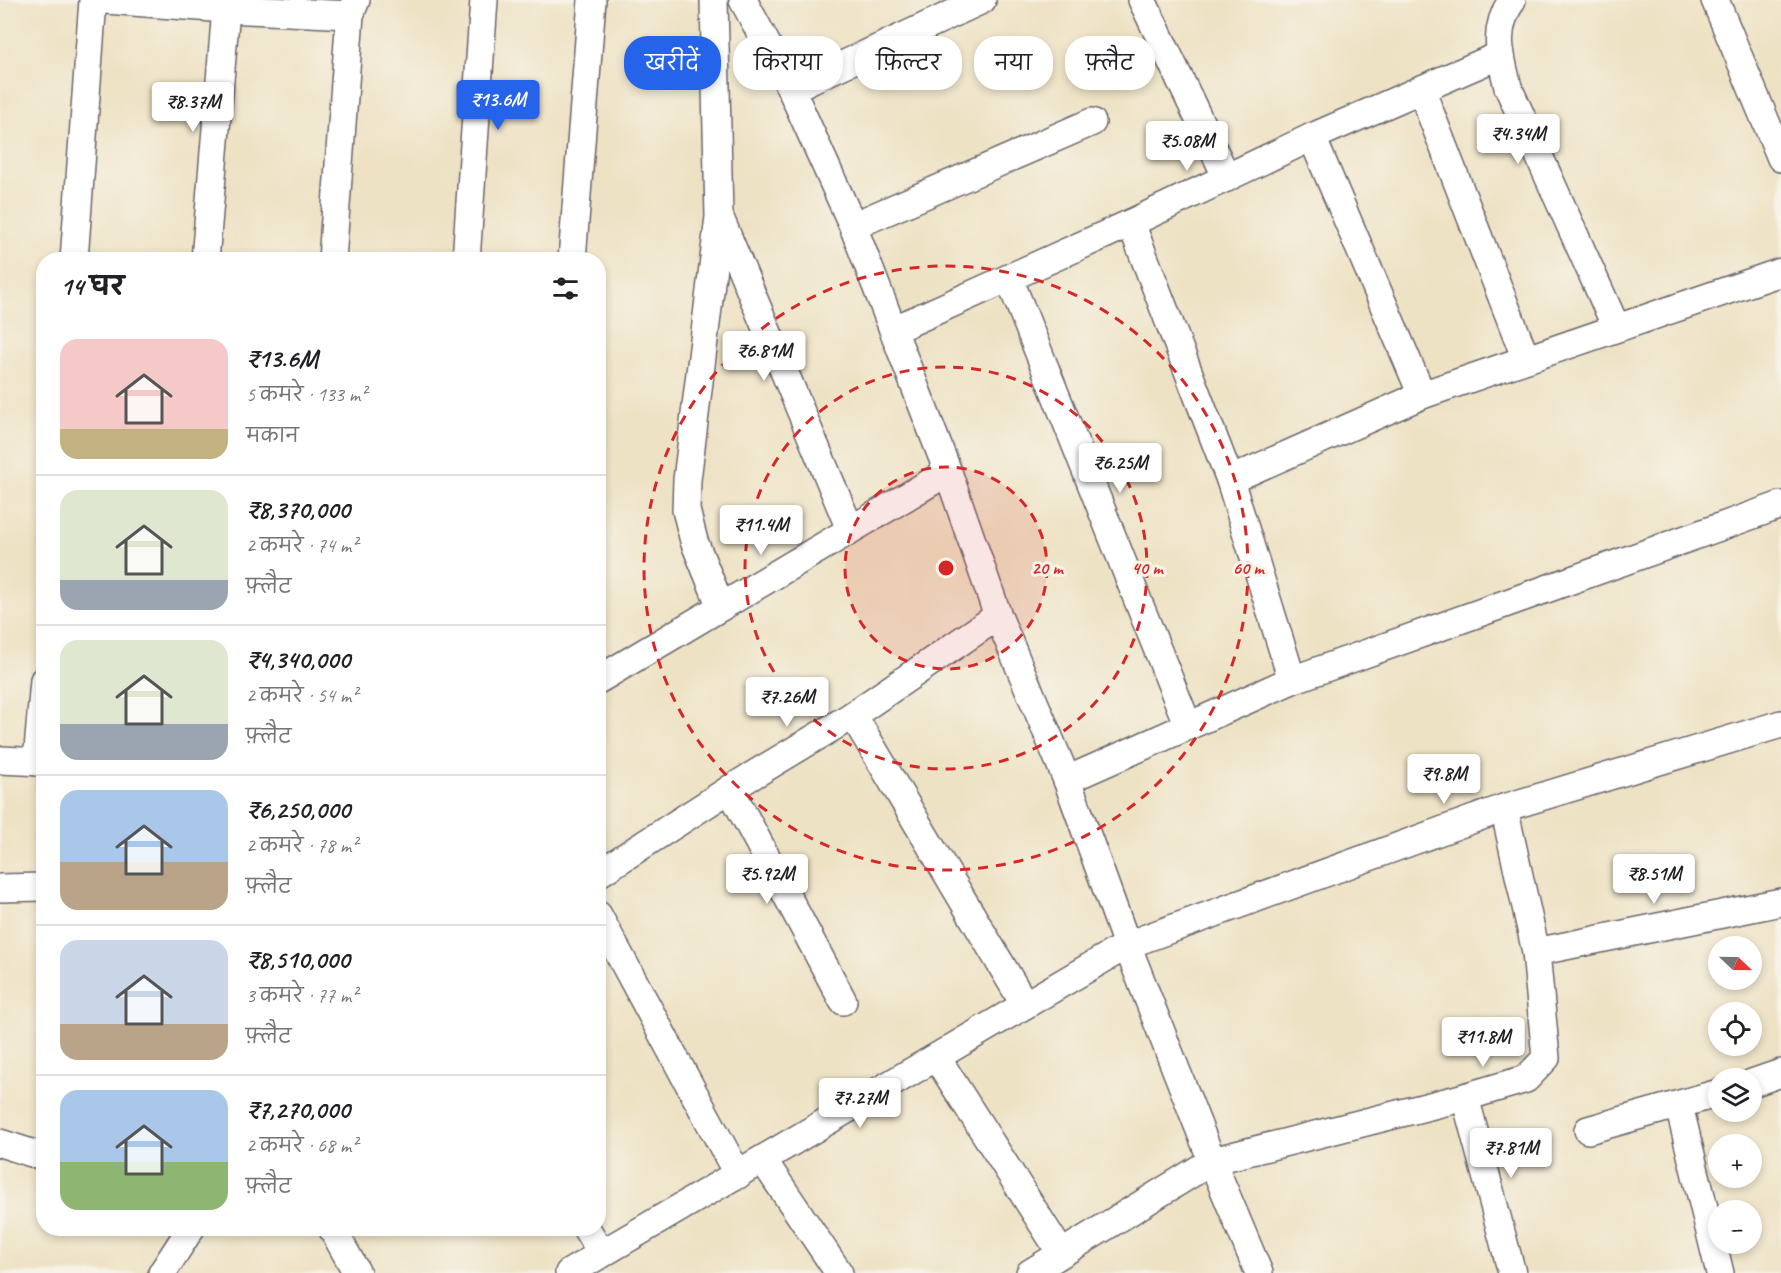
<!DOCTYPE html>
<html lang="hi">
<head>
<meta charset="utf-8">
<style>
  :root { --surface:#fff; --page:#f6f6f6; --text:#202124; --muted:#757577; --line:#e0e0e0; --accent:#2563eb }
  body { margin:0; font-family:Caveat,"Playpen Sans Deva",sans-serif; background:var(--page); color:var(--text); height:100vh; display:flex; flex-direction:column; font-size:22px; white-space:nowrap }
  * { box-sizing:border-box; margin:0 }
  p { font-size:20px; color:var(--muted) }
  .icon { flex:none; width:33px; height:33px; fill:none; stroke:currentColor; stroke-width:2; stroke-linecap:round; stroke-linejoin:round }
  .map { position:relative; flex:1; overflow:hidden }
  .panel { position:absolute; left:36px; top:252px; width:570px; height:984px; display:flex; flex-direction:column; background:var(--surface); border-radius:24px; box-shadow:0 3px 9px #0003 }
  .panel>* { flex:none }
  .top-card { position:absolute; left:624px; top:36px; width:570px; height:54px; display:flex; gap:12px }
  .needle { width:39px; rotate:112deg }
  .buttons { position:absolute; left:1708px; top:936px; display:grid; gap:12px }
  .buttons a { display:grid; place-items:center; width:54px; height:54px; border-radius:50%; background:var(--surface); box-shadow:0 3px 9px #0003; font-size:30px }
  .price { position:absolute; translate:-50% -51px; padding:0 14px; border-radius:6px; background:#fff; color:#222; font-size:20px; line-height:39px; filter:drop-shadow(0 2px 3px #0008) }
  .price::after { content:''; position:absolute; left:50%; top:36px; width:18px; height:14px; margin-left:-9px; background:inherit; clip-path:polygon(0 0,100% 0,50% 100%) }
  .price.current { background:var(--accent); color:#fff }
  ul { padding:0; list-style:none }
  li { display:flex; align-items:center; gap:18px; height:150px; padding:0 24px }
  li+li { border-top:2px solid var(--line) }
  li span { display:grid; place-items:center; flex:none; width:168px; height:120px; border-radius:18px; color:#555 }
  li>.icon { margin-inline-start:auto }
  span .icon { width:72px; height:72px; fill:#fffc; stroke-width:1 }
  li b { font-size:26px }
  h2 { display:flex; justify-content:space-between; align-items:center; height:72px; padding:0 24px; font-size:26px }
  .pill { padding:0 21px; border-radius:24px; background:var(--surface); box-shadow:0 3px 9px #0003; font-size:21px; line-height:54px }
  .pill.current { background:var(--accent); color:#fff }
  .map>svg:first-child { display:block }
</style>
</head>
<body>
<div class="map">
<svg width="1781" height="1273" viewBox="0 0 1781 1273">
  <rect width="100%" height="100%" fill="#f7f3e8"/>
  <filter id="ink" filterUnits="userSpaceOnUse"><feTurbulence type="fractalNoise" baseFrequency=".0167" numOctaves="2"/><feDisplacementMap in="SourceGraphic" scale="12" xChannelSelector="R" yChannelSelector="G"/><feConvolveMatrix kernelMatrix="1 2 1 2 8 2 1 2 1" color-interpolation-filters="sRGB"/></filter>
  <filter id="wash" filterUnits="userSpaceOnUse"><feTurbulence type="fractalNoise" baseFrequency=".008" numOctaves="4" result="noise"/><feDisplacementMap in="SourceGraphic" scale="24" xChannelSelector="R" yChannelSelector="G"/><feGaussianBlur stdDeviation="1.35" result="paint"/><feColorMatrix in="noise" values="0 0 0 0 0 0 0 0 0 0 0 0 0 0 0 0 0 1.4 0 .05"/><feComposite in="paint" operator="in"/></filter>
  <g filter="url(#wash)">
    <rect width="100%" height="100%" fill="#eee2c4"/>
  </g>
  <g filter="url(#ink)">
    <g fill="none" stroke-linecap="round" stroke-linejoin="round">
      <defs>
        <g id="minor">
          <polyline points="106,0 226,9 350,15"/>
          <polyline points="714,0 719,217 687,480 686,510 694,541 721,607"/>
          <polyline points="743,0 791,89 853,226 948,472 998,616 1067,780 1127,945 1212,1161 1259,1273"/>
          <polyline points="1142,0 1227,178"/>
          <path d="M1512,0C1492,31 1500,54 1508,87L1616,327"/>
          <polyline points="1715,0 1781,158"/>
          <polyline points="791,89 982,0"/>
          <polyline points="1421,89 1526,359"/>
          <polyline points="1312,137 1422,395"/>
          <polyline points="720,218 850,529"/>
          <polyline points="1131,223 1230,480 1292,680"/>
          <polyline points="853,226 1092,122"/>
          <polyline points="74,260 93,0"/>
          <polyline points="205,260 226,9"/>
          <polyline points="332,260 350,15 356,0"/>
          <polyline points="466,260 484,0"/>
          <polyline points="572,260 592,0"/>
          <polyline points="1009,278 1188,726"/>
          <polyline points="893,330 1131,223 1312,137 1500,55"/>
          <polyline points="1230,480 1422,395 1781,272"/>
          <polyline points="598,680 948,472"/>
          <polyline points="853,715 1025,1005"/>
          <polyline points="0,760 44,762"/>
          <polyline points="37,762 44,680"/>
          <polyline points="1067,780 1292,680 1781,505"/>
          <polyline points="730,789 843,1001"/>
          <polyline points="598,874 730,789 853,715 998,616"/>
          <polyline points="0,888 44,887"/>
          <polyline points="598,915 738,1175"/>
          <polyline points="1536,952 1781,902"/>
          <polyline points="937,1058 1061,1253"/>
          <polyline points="1752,1083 1781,1073"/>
          <polyline points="1465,1097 1512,1273"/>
          <polyline points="1679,1106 1720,1273"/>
          <polyline points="1588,1130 1719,1093"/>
          <polyline points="0,1143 44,1157"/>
          <polyline points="763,1160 839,1273"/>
          <polyline points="332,1228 357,1273"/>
          <polyline points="586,1228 602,1254"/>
          <polyline points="162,1273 191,1228"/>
          <polyline points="569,1273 1127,945 1504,808 1781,724"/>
          <polyline points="1030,1273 1212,1161 1465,1097 1526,1079 1546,1058 1536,952 1504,808"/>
        </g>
      </defs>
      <use href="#minor" stroke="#69656b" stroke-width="30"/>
      <use href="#minor" stroke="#fff" stroke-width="27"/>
    </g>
  </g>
  <circle cx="946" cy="568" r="101" fill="#d62828" fill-opacity=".12"/>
  <g fill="none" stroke="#d62828" stroke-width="3" stroke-dasharray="10 8">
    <circle cx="946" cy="568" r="101"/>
    <circle cx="946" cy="568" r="201"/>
    <circle cx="946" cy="568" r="302"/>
  </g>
  <circle cx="946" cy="568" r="9" fill="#d62828" stroke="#f7f3e8" stroke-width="3"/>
  <g font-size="18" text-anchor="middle" font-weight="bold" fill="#d62828" stroke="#f7f3e8" stroke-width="6" stroke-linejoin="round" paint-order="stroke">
    <text x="1047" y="574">20 m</text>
    <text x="1147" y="574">40 m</text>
    <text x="1248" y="574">60 m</text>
  </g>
</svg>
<div class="buttons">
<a><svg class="needle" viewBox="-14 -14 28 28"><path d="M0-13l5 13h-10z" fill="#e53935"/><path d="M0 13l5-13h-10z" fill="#757577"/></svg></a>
<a><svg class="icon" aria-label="locate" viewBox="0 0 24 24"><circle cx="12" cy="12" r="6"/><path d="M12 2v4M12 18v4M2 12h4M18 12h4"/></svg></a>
<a><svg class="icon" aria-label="layers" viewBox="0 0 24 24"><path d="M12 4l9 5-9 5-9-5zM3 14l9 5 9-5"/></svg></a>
<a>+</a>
<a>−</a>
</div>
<b class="price current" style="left:498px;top:131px">₹13.6M</b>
<b class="price" style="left:193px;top:133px">₹8.37M</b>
<b class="price" style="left:1518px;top:165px">₹4.34M</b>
<b class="price" style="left:1187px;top:172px">₹5.08M</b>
<b class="price" style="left:764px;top:382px">₹6.81M</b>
<b class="price" style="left:1120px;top:494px">₹6.25M</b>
<b class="price" style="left:761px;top:556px">₹11.4M</b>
<b class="price" style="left:787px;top:728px">₹7.26M</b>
<b class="price" style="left:1444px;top:805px">₹9.8M</b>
<b class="price" style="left:767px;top:905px">₹5.92M</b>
<b class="price" style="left:1654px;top:905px">₹8.51M</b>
<b class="price" style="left:1483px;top:1068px">₹11.8M</b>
<b class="price" style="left:860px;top:1129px">₹7.27M</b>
<b class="price" style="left:1511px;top:1179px">₹7.81M</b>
<div class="top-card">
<a class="pill current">खरीदें</a>
<a class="pill">किराया</a>
<a class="pill">फ़िल्टर</a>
<a class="pill">नया</a>
<a class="pill">फ़्लैट</a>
</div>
<section class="panel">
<h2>14 घर<svg class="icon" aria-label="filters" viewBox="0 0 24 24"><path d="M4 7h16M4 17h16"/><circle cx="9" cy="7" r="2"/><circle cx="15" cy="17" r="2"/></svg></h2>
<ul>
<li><span style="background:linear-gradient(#f6c9c9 75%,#c2b280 0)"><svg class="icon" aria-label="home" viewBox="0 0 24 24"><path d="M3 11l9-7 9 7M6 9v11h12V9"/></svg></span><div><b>₹13.6M</b><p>5 कमरे · 133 m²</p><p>मकान</p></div></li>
<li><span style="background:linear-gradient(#dfe7d0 75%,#9aa5b1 0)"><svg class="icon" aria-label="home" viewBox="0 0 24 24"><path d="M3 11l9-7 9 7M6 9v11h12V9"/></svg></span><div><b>₹8,370,000</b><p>2 कमरे · 74 m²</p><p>फ़्लैट</p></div></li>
<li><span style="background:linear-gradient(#dfe7d0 70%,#9aa5b1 0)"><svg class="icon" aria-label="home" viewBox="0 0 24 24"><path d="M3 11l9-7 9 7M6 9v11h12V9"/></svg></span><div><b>₹4,340,000</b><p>2 कमरे · 54 m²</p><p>फ़्लैट</p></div></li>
<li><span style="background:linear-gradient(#a9c7e8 60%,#b9a48a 0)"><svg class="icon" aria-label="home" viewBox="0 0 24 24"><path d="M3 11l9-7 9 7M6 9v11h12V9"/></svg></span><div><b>₹6,250,000</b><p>2 कमरे · 78 m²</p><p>फ़्लैट</p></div></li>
<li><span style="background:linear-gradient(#c9d6e8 70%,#b9a48a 0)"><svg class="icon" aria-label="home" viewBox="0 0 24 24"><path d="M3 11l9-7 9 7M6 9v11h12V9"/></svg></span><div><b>₹8,510,000</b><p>3 कमरे · 77 m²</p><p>फ़्लैट</p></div></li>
<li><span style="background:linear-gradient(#a9c7e8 60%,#8fb573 0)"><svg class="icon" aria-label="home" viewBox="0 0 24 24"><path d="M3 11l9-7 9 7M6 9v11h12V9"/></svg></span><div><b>₹7,270,000</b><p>2 कमरे · 68 m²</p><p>फ़्लैट</p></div></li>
</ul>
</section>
</div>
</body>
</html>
